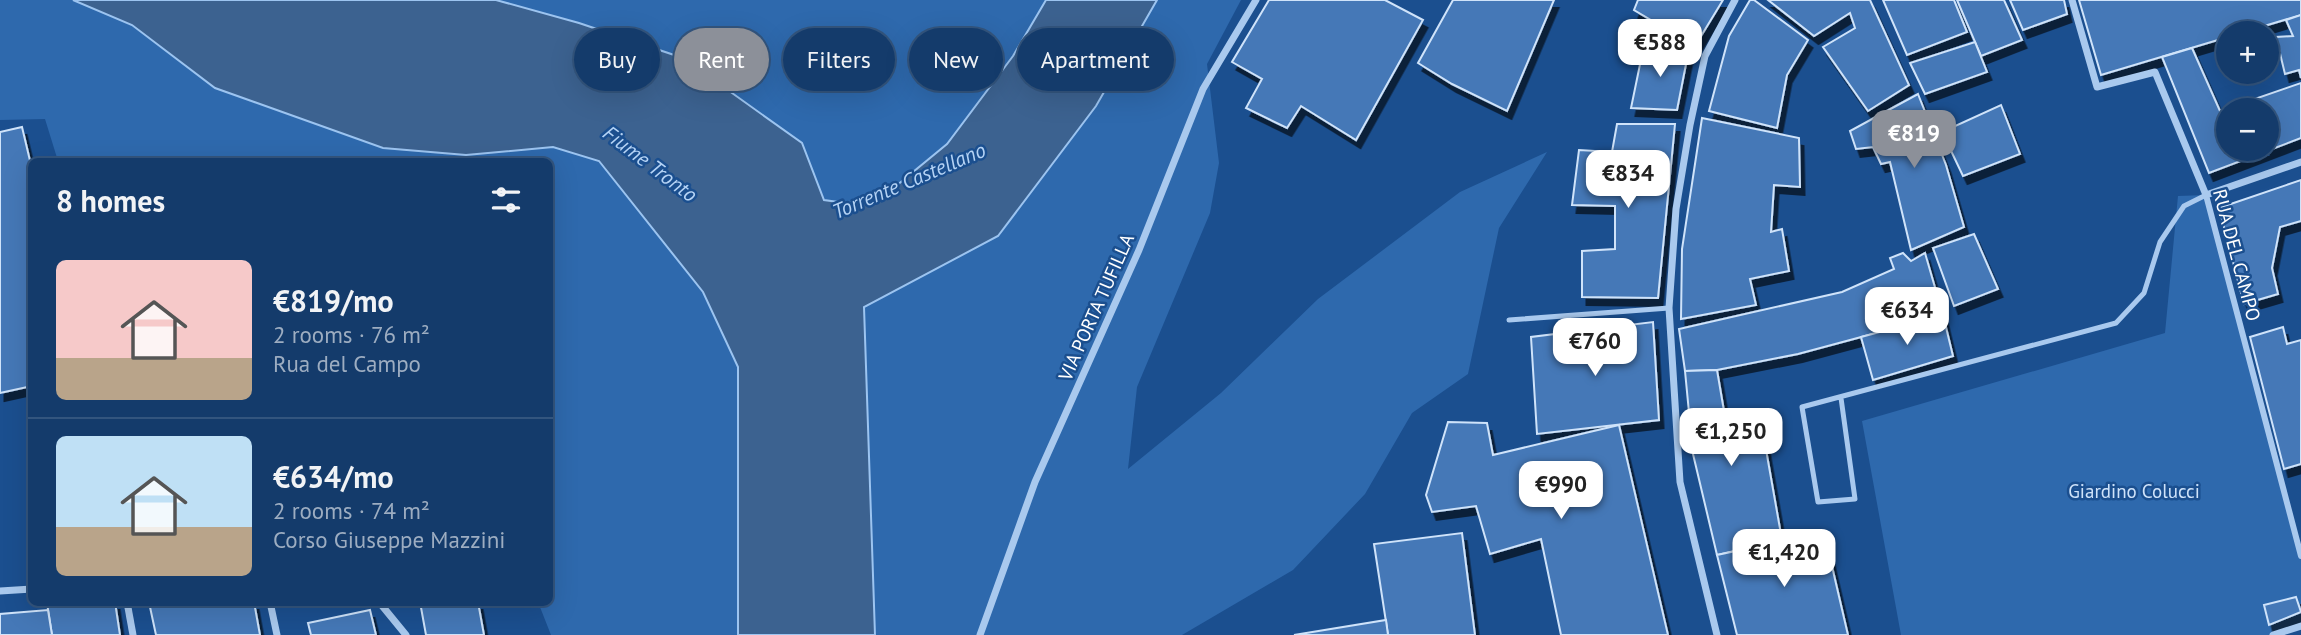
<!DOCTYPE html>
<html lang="en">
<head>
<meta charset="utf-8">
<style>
  :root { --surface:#143b6b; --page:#1d4271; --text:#f1f3f6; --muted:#9dadc1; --line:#33557e; --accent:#8c9099 }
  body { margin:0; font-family:"PT Sans",sans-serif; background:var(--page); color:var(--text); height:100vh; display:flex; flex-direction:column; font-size:26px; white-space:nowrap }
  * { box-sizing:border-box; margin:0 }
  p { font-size:23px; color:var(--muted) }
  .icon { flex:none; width:38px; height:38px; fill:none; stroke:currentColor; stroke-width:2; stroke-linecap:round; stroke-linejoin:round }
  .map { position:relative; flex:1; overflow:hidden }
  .details { position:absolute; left:28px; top:158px; width:525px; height:448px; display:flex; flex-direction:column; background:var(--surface); border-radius:10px; box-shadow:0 7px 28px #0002,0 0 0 2px var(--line) }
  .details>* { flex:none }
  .banner { position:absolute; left:574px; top:28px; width:665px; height:63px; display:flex; gap:14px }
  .buttons { position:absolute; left:2216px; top:21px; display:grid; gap:14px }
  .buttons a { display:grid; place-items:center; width:63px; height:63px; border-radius:50%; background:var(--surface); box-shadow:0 7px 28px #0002,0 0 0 2px var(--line); font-size:35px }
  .price { position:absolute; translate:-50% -60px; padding:0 16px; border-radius:14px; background:#fff; color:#222; font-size:23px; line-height:46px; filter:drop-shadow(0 2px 4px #0008) }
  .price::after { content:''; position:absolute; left:50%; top:42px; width:21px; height:16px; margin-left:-10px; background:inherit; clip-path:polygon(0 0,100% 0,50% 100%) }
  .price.on { background:var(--accent); color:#fff }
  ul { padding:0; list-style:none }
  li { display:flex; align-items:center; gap:21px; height:175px; padding:0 28px }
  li+li { border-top:2px solid var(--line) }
  li span { display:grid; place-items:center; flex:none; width:196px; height:140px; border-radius:10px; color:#555 }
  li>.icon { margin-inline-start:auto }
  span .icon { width:84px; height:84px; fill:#fffc; stroke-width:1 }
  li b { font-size:30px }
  h2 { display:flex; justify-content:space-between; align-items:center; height:84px; padding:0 28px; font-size:30px }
  .tag { padding:0 24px; border-radius:32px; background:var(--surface); box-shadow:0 7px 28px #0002,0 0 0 2px var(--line); font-size:24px; line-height:63px }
  .tag.on { background:var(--accent); color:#fff }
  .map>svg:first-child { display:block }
</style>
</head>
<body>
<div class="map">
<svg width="2301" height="635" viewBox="0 0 2301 635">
  <defs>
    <filter id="shadow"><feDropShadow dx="4.5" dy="8" stdDeviation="0" flood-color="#0009"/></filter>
  </defs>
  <rect width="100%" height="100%" fill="#1b4f8f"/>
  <g fill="#2e69ad">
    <polygon points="0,0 73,0 131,25 215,88 466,155 553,147 599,161 703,292 738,367 738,635 551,635 538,602 550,602 550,161 58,161 45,119 0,120"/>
    <polygon points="496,0 1046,0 1013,56 947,144 885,195 846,203 824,200 802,143"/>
    <polygon points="1157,0 1241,0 1207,64 1219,163 1210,213 1137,387 1128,469 1221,393 1318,299 1460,192 1547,152 1499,228 1468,374 1412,413 1365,494 1293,570 1182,635 875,635 864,307 998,236 1096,106"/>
    <polygon points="2206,195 2301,556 2301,626 2273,635 1901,635 1862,421 2165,333 2178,196"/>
  </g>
  <polygon fill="#3c6290" stroke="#9cc4f0" stroke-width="2" points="73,0 496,0 579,23 683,58 802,143 824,200 846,203 885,195 947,144 1013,56 1046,0 1157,0 1096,106 998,236 864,307 875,635 738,635 738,367 703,292 599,161 553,147 466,155 383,148 215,88 132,25"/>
  <g fill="#4478b7" stroke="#cfe3fa" stroke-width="2" fill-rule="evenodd" filter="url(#shadow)">
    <polygon points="1269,0 1385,0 1423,20 1356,140 1301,106 1287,128 1246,108 1262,79 1232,62"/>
    <polygon points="1453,0 1554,0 1507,111 1452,84 1418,63"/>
    <polygon points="1638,0 1723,0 1695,46 1634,10"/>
    <polygon points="1750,0 1754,0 1808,40 1787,75 1777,128 1709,111 1729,36"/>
    <polygon points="1768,0 1870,0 1909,85 1868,111 1823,47 1855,28 1850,13 1814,36"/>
    <polygon points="1883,0 1954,0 1967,32 1907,55"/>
    <polygon points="1957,0 2004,0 2022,40 1981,56"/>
    <polygon points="2010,0 2064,0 2067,14 2023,30"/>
    <polygon points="2079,0 2301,0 2301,15 2241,33 2228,33 2228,37 2101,75"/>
    <polygon points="2301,15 2301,78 2299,70 2285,74 2276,37 2293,36 2286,20"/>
    <polygon points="1975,42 1987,72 1925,94 1910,63"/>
    <polygon points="1644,45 1688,54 1677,110 1631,108"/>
    <path d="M2192,48L2220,111L2301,83V138L2209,173L2162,57ZM2228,110H2266V149H2228Z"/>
    <polygon points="1918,94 1946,165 1964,227 1911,250 1890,162 1881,164 1873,147 1856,149 1850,131"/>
    <polygon points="2001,105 2020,154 1963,176 1942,132"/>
    <polygon points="1702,118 1799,138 1800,187 1774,185 1771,232 1782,229 1789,271 1750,279 1756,305 1681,319 1682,249"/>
    <polygon points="1617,124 1675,124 1658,298 1582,297 1582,251 1615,249 1615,206 1572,205 1579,150 1612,152"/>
    <polygon points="22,127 32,169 32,386 0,393 0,132"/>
    <polygon points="2301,180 2301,221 2280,227 2272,268 2278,294 2244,304 2219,208"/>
    <polygon points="1974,234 1998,289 1954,306 1933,248"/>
    <polygon points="1903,253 1911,261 1925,253 1943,315 1798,354 1717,370 1685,371 1679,329 1842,292 1894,269 1890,258"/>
    <polygon points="1943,315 1953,356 1873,380 1861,337"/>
    <polygon points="1653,322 1659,420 1537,434 1531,337"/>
    <polygon points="2283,327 2287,344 2301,340 2301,464 2284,469 2250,337"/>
    <polygon points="1717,370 1724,411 1759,410 1782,540 1717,555 1693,454 1685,371"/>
    <polygon points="1448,422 1487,423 1493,455 1619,425 1668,635 1561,635 1541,539 1490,554 1476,506 1432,512 1426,495"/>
    <polygon points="1824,532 1848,635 1737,635 1717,555"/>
    <polygon points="1462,533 1475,635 1388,635 1374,544"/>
    <polygon points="2296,597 2301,612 2269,625 2264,605"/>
    <polygon points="115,602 120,635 52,635 47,603"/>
    <polygon points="179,602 254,602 260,635 156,635 150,607"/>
    <polygon points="420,602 478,602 484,635 426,635"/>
    <polygon points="48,610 52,635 0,635 0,614"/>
    <polygon points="370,610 376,635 311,635 308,623"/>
    <polygon points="1386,620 1388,635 1294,635"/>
  </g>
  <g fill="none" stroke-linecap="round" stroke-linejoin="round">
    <g stroke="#a9c9ee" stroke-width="5">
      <polyline points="1509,320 1669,308"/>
      <polyline points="1841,398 1855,499 1818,502 1802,407 2116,323 2144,293 2160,242 2184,206 2206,195"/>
    </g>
    <polyline stroke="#a9c9ee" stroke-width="6" points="2206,195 2301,556"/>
    <g stroke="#a9c9ee" stroke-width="7">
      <polyline points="2072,0 2097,87 2155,72 2206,195 2301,162"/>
      <polyline points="0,591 32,589"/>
      <polyline points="127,602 133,635"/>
      <polyline points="270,602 277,635"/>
      <polyline points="379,602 406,635"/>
      <polyline points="980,635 1035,482 1139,250 1203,89 1256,0"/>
      <polyline points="1717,635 1680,482 1669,308 1676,209 1690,125 1705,56 1735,0"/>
      <polyline points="2273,635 2301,626"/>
    </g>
  </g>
  <g text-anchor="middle" stroke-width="5" stroke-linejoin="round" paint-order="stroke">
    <g font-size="19" fill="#fff" stroke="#1b4f8f">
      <text transform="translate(2237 255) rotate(75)" y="7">RUA DEL CAMPO</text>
      <text transform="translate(1096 307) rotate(-66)" y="7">VIA PORTA TUFILLA</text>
    </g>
    <g font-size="19" fill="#cfe3fa" stroke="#1b4f8f">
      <text x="2134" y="498">Giardino Colucci</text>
    </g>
    <g font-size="21" font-style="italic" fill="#b5d3f5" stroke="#1b4f8f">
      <text transform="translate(650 164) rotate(37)" y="7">Fiume Tronto</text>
      <text transform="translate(909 181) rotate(-23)" y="7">Torrente Castellano</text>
    </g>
  </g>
</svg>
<div class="buttons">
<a>+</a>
<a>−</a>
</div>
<b class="price" style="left:1660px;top:79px">€588</b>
<b class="price on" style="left:1914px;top:170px">€819</b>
<b class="price" style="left:1628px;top:210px">€834</b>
<b class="price" style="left:1907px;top:347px">€634</b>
<b class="price" style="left:1595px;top:378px">€760</b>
<b class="price" style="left:1731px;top:468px">€1,250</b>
<b class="price" style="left:1561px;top:521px">€990</b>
<b class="price" style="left:1784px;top:589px">€1,420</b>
<div class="banner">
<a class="tag">Buy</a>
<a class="tag on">Rent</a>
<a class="tag">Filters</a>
<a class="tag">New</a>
<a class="tag">Apartment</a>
</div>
<section class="details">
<h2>8 homes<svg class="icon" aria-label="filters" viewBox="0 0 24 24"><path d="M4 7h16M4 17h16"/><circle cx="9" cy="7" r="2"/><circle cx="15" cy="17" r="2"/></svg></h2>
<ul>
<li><span style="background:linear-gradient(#f6c9c9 70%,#b9a48a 0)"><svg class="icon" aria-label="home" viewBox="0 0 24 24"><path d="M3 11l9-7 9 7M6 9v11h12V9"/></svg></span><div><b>€819/mo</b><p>2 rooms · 76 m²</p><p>Rua del Campo</p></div></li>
<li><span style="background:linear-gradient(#bfe0f5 65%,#b9a48a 0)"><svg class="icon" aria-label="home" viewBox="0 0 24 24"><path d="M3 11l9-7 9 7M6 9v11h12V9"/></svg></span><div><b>€634/mo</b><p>2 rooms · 74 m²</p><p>Corso Giuseppe Mazzini</p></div></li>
</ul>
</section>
</div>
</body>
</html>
